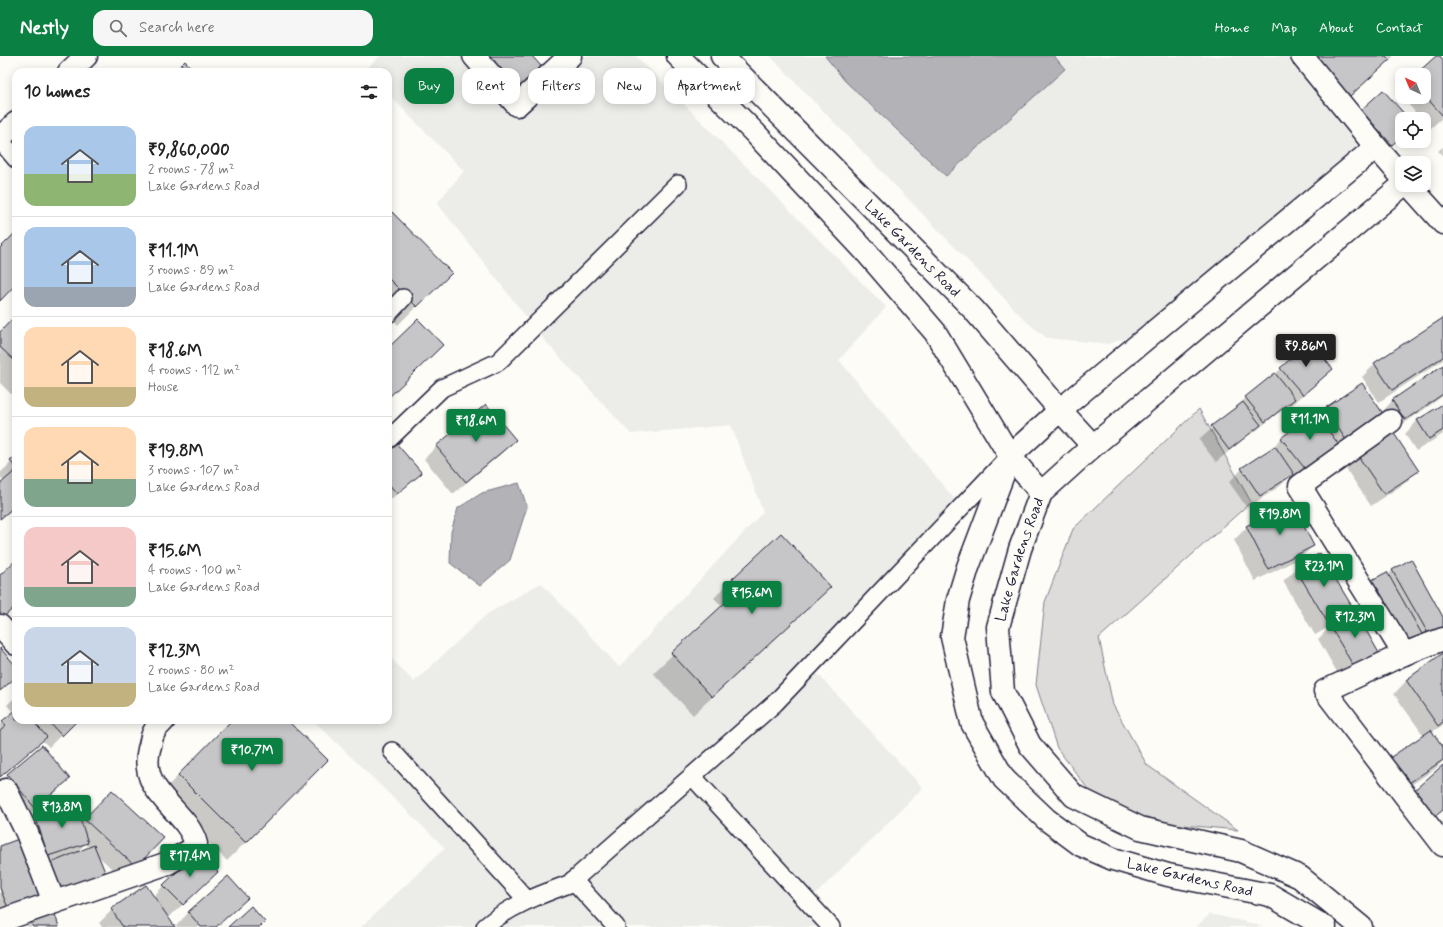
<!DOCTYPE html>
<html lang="en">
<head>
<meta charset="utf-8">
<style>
  :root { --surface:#fff; --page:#f6f6f6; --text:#222; --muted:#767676; --line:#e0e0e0; --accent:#0b8043 }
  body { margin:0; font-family:Mynerve,sans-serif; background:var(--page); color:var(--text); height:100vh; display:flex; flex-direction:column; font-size:15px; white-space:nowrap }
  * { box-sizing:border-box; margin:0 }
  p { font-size:13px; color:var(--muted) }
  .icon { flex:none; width:22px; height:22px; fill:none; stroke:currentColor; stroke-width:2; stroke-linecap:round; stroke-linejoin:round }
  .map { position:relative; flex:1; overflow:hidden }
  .sheet { position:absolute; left:12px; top:12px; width:380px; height:656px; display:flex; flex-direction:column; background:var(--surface); border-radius:12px; box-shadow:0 2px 10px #0003 }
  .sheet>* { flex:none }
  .hud { position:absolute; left:404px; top:12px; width:380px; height:36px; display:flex; gap:8px }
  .needle { width:26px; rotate:316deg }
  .tools { position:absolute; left:1395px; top:12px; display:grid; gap:8px }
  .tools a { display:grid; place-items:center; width:36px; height:36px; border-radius:8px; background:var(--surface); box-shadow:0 2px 10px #0003; font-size:20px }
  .price { position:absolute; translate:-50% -34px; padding:0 9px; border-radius:4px; background:var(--accent); color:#fff; font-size:13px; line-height:26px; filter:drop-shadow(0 1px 2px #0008) }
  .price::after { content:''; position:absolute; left:50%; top:24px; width:12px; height:9px; margin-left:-6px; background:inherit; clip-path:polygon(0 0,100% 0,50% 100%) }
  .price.current { background:#222; color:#fff }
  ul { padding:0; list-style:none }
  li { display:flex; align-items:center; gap:12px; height:100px; padding:0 12px }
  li+li { border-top:1px solid var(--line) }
  li span { display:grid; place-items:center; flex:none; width:112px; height:80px; border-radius:12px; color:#555 }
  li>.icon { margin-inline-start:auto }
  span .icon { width:48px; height:48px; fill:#fffc; stroke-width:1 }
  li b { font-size:17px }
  h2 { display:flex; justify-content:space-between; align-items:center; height:48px; padding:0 12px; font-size:17px }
  .pill { padding:0 14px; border-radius:12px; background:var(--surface); box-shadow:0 2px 10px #0003; font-size:14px; line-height:36px }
  .pill.current { background:var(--accent); color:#fff }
  header { display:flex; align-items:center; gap:24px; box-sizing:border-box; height:56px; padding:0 20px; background:var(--accent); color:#fff }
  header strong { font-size:19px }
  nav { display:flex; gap:22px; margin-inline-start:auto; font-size:14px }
  .search { width:280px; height:36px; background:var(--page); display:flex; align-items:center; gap:10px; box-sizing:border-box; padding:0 14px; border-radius:12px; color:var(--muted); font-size:15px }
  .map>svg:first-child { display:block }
</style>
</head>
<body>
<header>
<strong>Nestly</strong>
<div class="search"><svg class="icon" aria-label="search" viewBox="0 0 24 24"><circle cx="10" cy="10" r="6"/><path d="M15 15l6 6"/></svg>Search here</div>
<nav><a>Home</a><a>Map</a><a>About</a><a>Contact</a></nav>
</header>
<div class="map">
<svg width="1443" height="871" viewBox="0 0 1443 871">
  <rect width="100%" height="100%" fill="#fdfcf7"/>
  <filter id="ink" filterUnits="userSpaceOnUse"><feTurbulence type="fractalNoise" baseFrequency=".025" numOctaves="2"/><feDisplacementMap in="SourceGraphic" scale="8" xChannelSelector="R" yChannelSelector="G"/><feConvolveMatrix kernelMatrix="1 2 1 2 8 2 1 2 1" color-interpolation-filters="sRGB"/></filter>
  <g filter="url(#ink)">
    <g fill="#ecece9">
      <polygon points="380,0 465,0 512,58 577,0 636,0 886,251 839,304 956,445 798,612 573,814 484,861 471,871 361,871 445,792 313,664 388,664 388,599 414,626 487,558 541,527 619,611 763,456 731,369 631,378 546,286 437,147 464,115 388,38 388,16 366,16 365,14"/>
      <polygon points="770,0 1293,0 1361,85 1318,139 1157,272 1108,288 1047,282 1027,266"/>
      <polygon points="815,615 923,732 802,852 818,871 493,871 497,868 585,826"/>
      <polygon points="1210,858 1255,868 1263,871 1196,871"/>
    </g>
    <polygon fill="#dddcdb" stroke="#807f8b" points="1199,353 1251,446 1099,582 1113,649 1147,709 1238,774 1149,766 1097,745 1057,692 1036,629 1045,546 1073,473"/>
    <g fill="#b2b2b7" stroke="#787885">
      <polygon points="825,0 1054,0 1065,13 946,120 845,25"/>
      <polygon points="519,427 527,451 510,504 480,530 450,507 451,476 458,452 482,437"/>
    </g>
    <g fill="#0003" fill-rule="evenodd">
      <polygon points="470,0 530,0 545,17 510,50"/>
      <polygon points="1298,0 1394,0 1336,51"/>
      <polygon points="1438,0 1443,5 1443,61 1430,73 1424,66 1424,63 1421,63 1402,41 1424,41 1424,19 1416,19"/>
      <polygon points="1402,33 1402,41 1398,37"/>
      <polygon points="1361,54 1407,63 1402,63 1402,79 1379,101 1349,67"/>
      <polygon points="1443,91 1443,100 1438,95"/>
      <polygon points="388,161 450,217 398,269 388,259"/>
      <polygon points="16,260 16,343 0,327 0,277"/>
      <polygon points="1443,263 1443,304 1379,346 1362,321 1375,308"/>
      <polygon points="1443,310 1443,340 1392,376 1293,426 1289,421 1280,430 1247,452 1229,426 1242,413 1270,394 1282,382 1317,361 1325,353 1362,328 1381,357 1392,345"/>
      <polygon points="1281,313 1332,313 1290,351 1288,349 1252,378 1251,377 1216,406 1199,384 1246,342"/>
      <polygon points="1443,349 1443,378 1416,395 1405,378 1417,365"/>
      <polygon points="514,384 502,397 453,438 424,403 437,390"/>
      <polygon points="388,393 420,417 388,446"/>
      <polygon points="1359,401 1417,415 1405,427 1371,450 1346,413"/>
      <polygon points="16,402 16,450 0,464 0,429 4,426 0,420 0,417"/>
      <polygon points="1247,471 1313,490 1300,502 1255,525 1234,484"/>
      <polygon points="1296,513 1351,552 1337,566 1378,597 1365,610 1341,623 1318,583 1331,570 1315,579 1283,525"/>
      <polygon points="1393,514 1443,563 1443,571 1433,581 1391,603 1356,540 1388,519"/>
      <polygon points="732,523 830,531 693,659 653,617 723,551 714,542"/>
      <polygon points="1443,599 1443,669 1432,676 1443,693 1443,705 1435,713 1393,741 1424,680 1394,638 1406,625"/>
      <polygon points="16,640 16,664 76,664 49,691 42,684 0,721 0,669 14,657 7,649"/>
      <polygon points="233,664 286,664 327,704 227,805 160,738"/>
      <polygon points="42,690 69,723 56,736 22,764 0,726"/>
      <path d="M99,748L162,782L123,823L97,799L104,816L91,829L0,862V791L21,783L23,772L35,759L81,767ZM85,788L90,792L75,798Z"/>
      <polygon points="228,821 216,871 177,871 176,870 188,857"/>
      <polygon points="164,829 204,829 169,861 165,857 173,871 102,871 99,867 112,854 146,830 153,841"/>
      <polygon points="32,866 58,871 27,871"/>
    </g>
    <g fill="#c6c6c8" stroke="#22223b">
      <polygon points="490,0 532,0 547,17 523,38"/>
      <polygon points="1315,0 1386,0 1390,4 1350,40"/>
      <polygon points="1436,0 1440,0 1443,4 1443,60 1424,39 1424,19 1415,19"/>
      <polygon points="185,5 195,16 174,16"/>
      <polygon points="1383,34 1409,63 1402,63 1402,80 1392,89 1361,54"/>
      <polygon points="392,156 452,217 417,251 388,222 388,160"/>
      <polygon points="16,176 16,228 0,245 0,192"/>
      <polygon points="16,259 16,306 0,291 0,276"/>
      <polygon points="1443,262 1443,301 1392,334 1374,307"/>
      <polygon points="418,263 443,289 388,342 388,292"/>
      <polygon points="1310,286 1333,313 1303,339 1280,312"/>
      <polygon points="1443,309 1443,338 1405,364 1392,344"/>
      <polygon points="1275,317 1295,343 1265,366 1245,341"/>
      <polygon points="1362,327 1384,359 1346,384 1325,352"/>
      <polygon points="1243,346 1261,369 1229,394 1211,370"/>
      <polygon points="486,348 516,384 466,426 436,390"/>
      <polygon points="1443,348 1443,374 1429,383 1417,364"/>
      <polygon points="1315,356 1339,389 1306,414 1281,382"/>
      <polygon points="1393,376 1419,415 1384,438 1358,400"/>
      <polygon points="395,386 422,417 397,438 388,427 388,392"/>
      <polygon points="1275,390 1294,418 1260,440 1241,412"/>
      <polygon points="16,400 16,412 10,405"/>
      <polygon points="16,414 16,449 0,463 0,428"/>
      <polygon points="1292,447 1314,490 1268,513 1246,470"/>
      <polygon points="781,477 831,531 712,641 671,597 741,532 732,523"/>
      <polygon points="1320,497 1353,552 1328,567 1295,512"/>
      <polygon points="1411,503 1443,561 1443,571 1429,579 1392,514"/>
      <polygon points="16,504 16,550 1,563 0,561 0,519"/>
      <polygon points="1387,516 1423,580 1404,591 1368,526"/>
      <polygon points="1355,555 1379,597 1354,611 1330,570"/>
      <polygon points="16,560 16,574 9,567"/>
      <polygon points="0,592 16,610 16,621 0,635"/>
      <polygon points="1443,597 1443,666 1438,670 1406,624"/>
      <polygon points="16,654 16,664 32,664 47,681 0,721 0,675 6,670 2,665"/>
      <polygon points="47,664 78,664 62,680"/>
      <polygon points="232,664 287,664 328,704 246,787 178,719"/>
      <polygon points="1431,674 1443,691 1443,704 1406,729 1388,703"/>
      <polygon points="42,689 70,723 35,752 7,718"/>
      <polygon points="1443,709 1443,754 1433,762 1411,737"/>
      <polygon points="112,734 164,782 136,811 84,763"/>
      <polygon points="75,746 88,787 48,800 35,759"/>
      <polygon points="21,782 43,838 8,852 0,832 0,790"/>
      <polygon points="94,789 105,816 57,836 46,809"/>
      <polygon points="198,796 218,816 183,849 163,829"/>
      <polygon points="228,820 248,842 216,871 201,871 188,856"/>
      <polygon points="146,829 175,871 123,871 111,853"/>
      <polygon points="251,850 265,866 260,871 228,871"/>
      <polygon points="55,858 59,871 33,871 31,865"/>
    </g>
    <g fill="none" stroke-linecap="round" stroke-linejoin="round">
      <defs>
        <g id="service">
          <polyline points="0,84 16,103"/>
          <polyline points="388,258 403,242"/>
          <polyline points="388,384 442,332 498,306 678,128"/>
          <polyline points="392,695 527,844"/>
          <polyline points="692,720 831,871"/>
          <polyline points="573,824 616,871"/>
          <path d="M485,871C509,850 539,839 569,828L775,647L1006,404"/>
        </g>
        <g id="minor">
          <polyline points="474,0 517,49 570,0"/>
          <polyline points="1302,0 1376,91"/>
          <polyline points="69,16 86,0"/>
          <polyline points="0,82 16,67"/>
          <polyline points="1409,129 1443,167"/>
          <polyline points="1391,365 1300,430 1404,598"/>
          <polyline points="0,570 16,588"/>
          <polyline points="1443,583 1404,598 1325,635 1443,789"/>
          <polyline points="6,734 27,777 54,846"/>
          <path d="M0,865L168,807L191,794L196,788C187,753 138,738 149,693C151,688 151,681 154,676C156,671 161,668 164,664"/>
        </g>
        <g id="secondary">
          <polyline points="678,0 754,76 867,197 935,276 1010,400 1041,437"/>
          <path id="s1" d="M722,0L973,253L1060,354L1093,390"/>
          <polyline points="1325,871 1270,839 1168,819 1113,803 1081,789 1046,763 1004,723 972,667 952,581 958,544 968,511 1010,400 1060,354 1376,91 1402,121"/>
          <path id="s2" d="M1361,871L1300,821L1241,795L1140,772L1074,740L1030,689L1003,636L998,571L1020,493L1041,437L1093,390L1403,129"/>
        </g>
      </defs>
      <use href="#service" stroke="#22223b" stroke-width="20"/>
      <use href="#minor" stroke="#22223b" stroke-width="25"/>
      <use href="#secondary" stroke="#22223b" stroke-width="25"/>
      <use href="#service" stroke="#fdfcf7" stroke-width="17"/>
      <use href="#minor" stroke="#fdfcf7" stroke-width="22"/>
      <use href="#secondary" stroke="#fdfcf7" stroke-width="22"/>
    </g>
  </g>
  <g text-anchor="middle" stroke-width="3" stroke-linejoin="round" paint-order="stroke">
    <g font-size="15" fill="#22223b" stroke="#fdfcf7">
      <text dy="5" stroke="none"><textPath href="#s1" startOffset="271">Lake Gardens Road</textPath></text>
      <text dy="5" stroke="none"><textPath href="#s2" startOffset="583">Lake Gardens Road</textPath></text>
      <text transform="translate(1190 821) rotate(13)" y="5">Lake Gardens Road</text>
    </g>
  </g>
</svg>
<div class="tools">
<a><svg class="needle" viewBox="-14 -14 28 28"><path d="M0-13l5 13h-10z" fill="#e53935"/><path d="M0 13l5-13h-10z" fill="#767676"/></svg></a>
<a><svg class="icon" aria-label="locate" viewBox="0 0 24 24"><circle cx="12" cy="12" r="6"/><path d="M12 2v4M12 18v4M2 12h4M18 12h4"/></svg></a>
<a><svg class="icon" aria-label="layers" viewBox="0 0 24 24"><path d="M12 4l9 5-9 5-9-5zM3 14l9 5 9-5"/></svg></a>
</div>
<b class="price current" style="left:1306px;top:312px">₹9.86M</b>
<b class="price" style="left:1310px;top:385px">₹11.1M</b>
<b class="price" style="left:476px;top:387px">₹18.6M</b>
<b class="price" style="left:1280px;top:480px">₹19.8M</b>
<b class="price" style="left:1324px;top:532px">₹23.1M</b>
<b class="price" style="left:752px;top:559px">₹15.6M</b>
<b class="price" style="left:1355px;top:583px">₹12.3M</b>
<b class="price" style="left:252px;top:716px">₹10.7M</b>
<b class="price" style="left:62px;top:773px">₹13.8M</b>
<b class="price" style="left:190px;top:822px">₹17.4M</b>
<div class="hud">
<a class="pill current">Buy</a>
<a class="pill">Rent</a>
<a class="pill">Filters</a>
<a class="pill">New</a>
<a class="pill">Apartment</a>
</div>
<section class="sheet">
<h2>10 homes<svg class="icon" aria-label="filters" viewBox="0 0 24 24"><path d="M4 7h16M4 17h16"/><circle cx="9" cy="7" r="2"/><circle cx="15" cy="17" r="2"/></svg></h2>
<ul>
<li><span style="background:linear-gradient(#a9c7e8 60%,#8fb573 0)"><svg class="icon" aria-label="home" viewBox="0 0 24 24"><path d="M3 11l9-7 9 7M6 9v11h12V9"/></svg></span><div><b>₹9,860,000</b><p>2 rooms · 78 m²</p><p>Lake Gardens Road</p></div></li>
<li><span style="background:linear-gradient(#a9c7e8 75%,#9aa5b1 0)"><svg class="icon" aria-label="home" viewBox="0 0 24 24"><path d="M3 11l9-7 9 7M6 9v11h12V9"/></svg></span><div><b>₹11.1M</b><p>3 rooms · 89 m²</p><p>Lake Gardens Road</p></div></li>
<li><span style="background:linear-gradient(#ffd9b3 75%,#c2b280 0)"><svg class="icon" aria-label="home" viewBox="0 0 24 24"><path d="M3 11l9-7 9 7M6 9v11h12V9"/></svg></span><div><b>₹18.6M</b><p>4 rooms · 112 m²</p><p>House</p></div></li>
<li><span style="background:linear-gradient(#ffd9b3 65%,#7fa58c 0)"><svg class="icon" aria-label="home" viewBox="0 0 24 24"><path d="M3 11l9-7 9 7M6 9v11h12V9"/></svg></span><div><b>₹19.8M</b><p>3 rooms · 107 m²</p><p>Lake Gardens Road</p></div></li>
<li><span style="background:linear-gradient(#f6c9c9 75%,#7fa58c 0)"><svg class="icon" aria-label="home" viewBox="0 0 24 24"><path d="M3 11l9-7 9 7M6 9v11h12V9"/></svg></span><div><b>₹15.6M</b><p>4 rooms · 100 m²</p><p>Lake Gardens Road</p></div></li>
<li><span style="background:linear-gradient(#c9d6e8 70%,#c2b280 0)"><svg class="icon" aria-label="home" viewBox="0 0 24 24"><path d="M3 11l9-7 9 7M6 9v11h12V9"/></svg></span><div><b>₹12.3M</b><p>2 rooms · 80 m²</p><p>Lake Gardens Road</p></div></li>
</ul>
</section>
</div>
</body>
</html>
